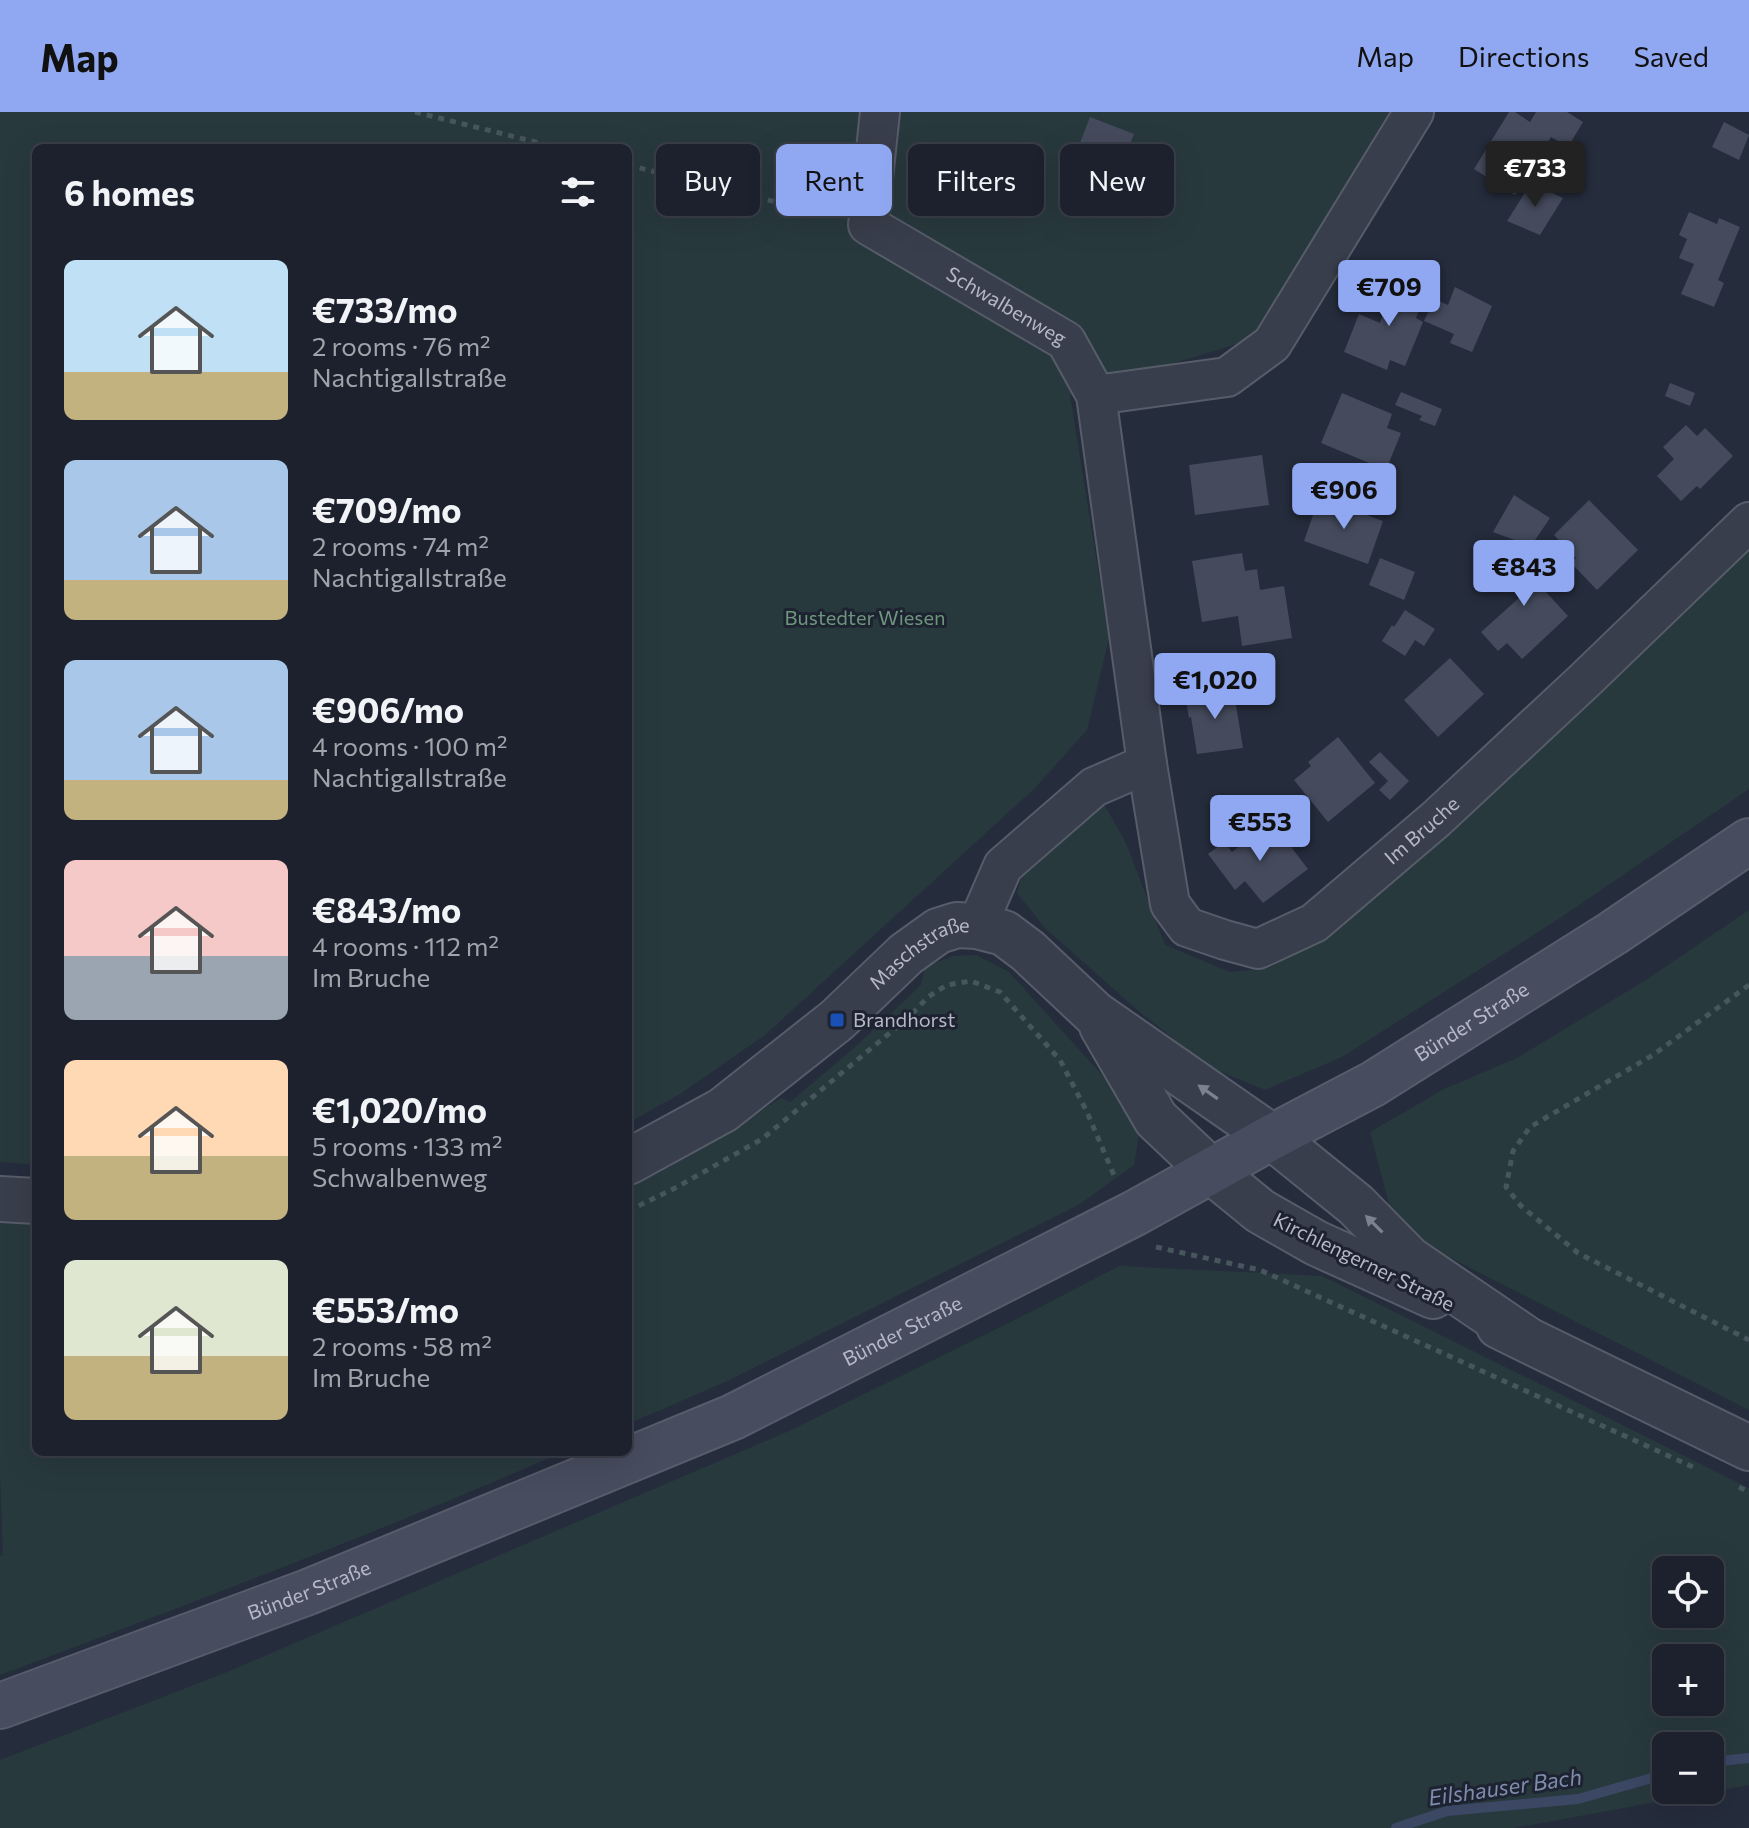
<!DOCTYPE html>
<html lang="en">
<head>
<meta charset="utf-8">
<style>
  :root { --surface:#1c212d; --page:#292e39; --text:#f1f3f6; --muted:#a0a3aa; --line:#3a3e49; --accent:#90a8f1 }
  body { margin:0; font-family:Commissioner,sans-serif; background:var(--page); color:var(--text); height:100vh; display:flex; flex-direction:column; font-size:30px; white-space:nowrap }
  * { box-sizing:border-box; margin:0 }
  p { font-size:26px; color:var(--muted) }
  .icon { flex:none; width:44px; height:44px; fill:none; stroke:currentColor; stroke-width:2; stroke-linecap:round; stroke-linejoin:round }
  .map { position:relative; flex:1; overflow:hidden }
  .panel { position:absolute; left:32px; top:32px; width:600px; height:1312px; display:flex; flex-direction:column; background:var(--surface); border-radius:12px; box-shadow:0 8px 32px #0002,0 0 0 2px var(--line) }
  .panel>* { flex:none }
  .top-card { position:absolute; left:656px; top:32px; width:760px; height:72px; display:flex; gap:16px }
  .tools { position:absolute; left:1652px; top:1444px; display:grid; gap:16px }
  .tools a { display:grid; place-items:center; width:72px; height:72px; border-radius:12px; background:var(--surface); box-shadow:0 8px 32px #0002,0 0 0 2px var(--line); font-size:40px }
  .price { position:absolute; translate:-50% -68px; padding:0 18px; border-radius:8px; background:var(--accent); color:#111; font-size:26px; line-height:52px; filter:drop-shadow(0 2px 4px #0008) }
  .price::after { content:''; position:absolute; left:50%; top:48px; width:24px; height:18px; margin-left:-12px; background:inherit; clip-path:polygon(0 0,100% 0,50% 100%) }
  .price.on { background:#222; color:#fff }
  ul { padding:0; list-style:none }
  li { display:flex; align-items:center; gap:24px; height:200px; padding:0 32px }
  li span { display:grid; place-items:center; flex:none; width:224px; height:160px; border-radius:12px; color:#555 }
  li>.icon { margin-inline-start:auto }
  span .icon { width:96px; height:96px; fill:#fffc; stroke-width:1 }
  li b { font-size:34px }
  h2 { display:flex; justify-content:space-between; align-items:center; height:96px; padding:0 32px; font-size:34px }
  .tag { padding:0 28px; border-radius:12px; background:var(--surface); box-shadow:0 8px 32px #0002,0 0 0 2px var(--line); font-size:28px; line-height:72px }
  .tag.on { background:var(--accent); color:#111 }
  header { display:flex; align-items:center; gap:48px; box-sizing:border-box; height:112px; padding:0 40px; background:var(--accent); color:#111 }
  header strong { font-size:38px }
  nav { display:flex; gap:44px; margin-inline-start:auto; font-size:28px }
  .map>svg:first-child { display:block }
</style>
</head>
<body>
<header>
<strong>Map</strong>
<nav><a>Map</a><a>Directions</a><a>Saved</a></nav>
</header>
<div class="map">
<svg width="1749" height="1716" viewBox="0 0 1749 1716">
  <rect width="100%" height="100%" fill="#252c3c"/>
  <g fill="#28393e" fill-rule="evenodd">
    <polygon points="0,0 1389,0 1253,227 1070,283 1109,526 1087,618 1035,676 765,923 680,982 628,1011 628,36 36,36 36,1053 0,1050"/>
    <polygon points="1749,435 1749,677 1560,806 1342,945 1265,978 1209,955 1135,896 1045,816 1017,781 1023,758 1104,692 1126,731 1165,833 1230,860 1270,856 1335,810"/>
    <polygon points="1749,798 1749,1298 1396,1118 1370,1020 1444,977 1517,946 1646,868"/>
    <path d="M976,843L1009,860L1130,994L1139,1022L1134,1053L1080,1092L725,1270L628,1312V1076C682,1051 731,1018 781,986L790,990L853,937L921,873L925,855L953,844Z"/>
    <path d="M0,1110H36V1340H563C378,1421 189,1492 0,1563V1444L3,1443L0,1361Z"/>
    <path d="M1119,1154L1322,1164L1749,1376V1673L1514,1716H0V1648L225,1561L789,1319L1033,1199ZM1666,1458H1710V1502H1666ZM1666,1546H1710V1590H1666ZM1666,1634H1710V1678H1666Z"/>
  </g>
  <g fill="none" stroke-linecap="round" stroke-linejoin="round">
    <g stroke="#3c4764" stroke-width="10">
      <polyline points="1710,1650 1749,1646"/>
      <polyline points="1396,1716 1447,1699 1578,1687 1666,1662"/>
    </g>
  </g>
  <g fill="#454b5d">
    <polygon points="1509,0 1515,0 1530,10 1536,0 1567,0 1583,10 1568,35 1551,25 1515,83 1474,57"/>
    <polygon points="1090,5 1134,22 1103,101 1078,92 1083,77 1065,70"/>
    <polygon points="1724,10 1749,23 1739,48 1712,35"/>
    <polygon points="1531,71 1563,86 1540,123 1507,109"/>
    <polygon points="1689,100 1717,112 1719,106 1740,115 1718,168 1724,171 1714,195 1681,182 1694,152 1679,146 1687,127 1679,123"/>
    <polygon points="1389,165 1426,181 1416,206 1423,210 1405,254 1390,248 1387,258 1344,240 1359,202 1380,211 1385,196 1378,193"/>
    <polygon points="1455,175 1492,194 1472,240 1450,231 1454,222 1424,209 1434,187 1448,193"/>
    <polygon points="1670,271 1695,281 1690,294 1665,284"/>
    <polygon points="1401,280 1442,297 1435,314 1419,308 1422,304 1395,293"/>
    <polygon points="1342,281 1392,302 1387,316 1401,321 1386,358 1321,331"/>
    <polygon points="1686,313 1697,324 1705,316 1733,344 1700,377 1697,374 1681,389 1657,364 1674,347 1663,335"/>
    <polygon points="1262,343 1269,393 1195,403 1189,353"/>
    <polygon points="1514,383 1550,406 1531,434 1493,420"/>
    <polygon points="1319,386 1383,409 1368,452 1304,429"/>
    <polygon points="1589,388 1638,438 1597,478 1571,451 1576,446 1554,423"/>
    <polygon points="1522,434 1540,453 1528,464 1534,471 1536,469 1568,504 1522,547 1507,531 1498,539 1481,520 1519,486 1494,459"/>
    <polygon points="1242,441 1245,459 1257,457 1260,478 1284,474 1292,526 1242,534 1238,504 1202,510 1192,449"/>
    <polygon points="1380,446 1415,460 1404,488 1369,473"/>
    <polygon points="1405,498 1435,517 1424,534 1415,528 1405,544 1382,529 1392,513 1394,515"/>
    <polygon points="1450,546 1484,582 1438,625 1404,588"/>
    <polygon points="1233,575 1243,636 1197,642 1191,605 1189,606 1185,583"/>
    <polygon points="1338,625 1375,671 1328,710 1294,668 1311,654 1308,650"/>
    <polygon points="1380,640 1409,669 1390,688 1379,678 1388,669 1369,650"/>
    <polygon points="1272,710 1308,757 1263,791 1245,769 1235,778 1208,742 1224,730 1232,740"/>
  </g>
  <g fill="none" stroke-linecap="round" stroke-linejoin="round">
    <defs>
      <g id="minor">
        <path id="s1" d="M880,0L868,113L1066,229L1096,283L1147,652L1170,792L1187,815L1225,828L1258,837L1314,811L1436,707L1584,569L1749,410"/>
        <polyline points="1096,283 1227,265 1272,232 1414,0"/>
        <polyline points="977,814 1003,754 1094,675 1147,652"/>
      </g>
      <g id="tertiary">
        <polyline points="1102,914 1156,1007 1211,1059 1260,1099 1316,1131 1433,1184"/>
        <path id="s2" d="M628,1050L723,998L837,908L906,842L938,819L957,813L977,814L1004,821L1028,839L1095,902L1272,1025L1356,1093L1409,1147L1525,1226"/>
        <polyline points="0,1087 36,1089"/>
        <polyline points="1499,1214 1749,1336"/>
      </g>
      <g id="secondary">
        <path id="s3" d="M0,1594L308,1480L733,1305L1135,1101L1272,1025L1373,972L1613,821L1749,729"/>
      </g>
    </defs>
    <use href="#minor" stroke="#575c6a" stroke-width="42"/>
    <use href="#tertiary" stroke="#575c6a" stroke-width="48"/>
    <use href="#secondary" stroke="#575c6a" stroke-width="48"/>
    <g stroke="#47565c" stroke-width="5" stroke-dasharray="6 6" stroke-linecap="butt">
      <polyline points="415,0 560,36"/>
      <polyline points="628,53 836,105"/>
      <polyline points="1749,873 1653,943 1530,1015 1513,1039 1506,1075 1521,1094 1578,1141 1749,1228"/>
      <polyline points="628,1099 677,1075 762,1027 909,905 928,885 947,873 971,869 1000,880 1060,948 1087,1000 1116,1068"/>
      <polyline points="1156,1135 1260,1158 1693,1355"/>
      <polyline points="1739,1375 1749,1380"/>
    </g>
    <use href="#minor" stroke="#393e4c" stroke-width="38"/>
    <use href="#tertiary" stroke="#393e4c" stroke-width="44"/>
    <use href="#secondary" stroke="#474d5f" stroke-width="44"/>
  </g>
  <defs><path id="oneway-solid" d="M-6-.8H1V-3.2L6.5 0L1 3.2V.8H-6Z" transform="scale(2)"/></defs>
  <g fill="#7d8290">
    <use href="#oneway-solid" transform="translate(1208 980) rotate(-145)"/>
    <use href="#oneway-solid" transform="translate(1374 1112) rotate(-135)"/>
  </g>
  <rect fill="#1a4fb4" stroke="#1e2331" stroke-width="3" x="829" y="900" width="16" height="16" rx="4"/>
  <g text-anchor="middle" stroke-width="6" stroke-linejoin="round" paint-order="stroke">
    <g font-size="20" fill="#b5b9c7" stroke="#1e2331">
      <text dy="7" stroke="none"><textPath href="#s1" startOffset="274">Schwalbenweg</textPath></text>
      <text dy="7" stroke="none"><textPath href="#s1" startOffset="1226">Im Bruche</textPath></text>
      <text dy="7" stroke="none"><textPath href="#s2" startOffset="362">Maschstraße</textPath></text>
      <text dy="7" stroke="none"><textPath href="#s3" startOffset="1626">Bünder Straße</textPath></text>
      <text transform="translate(1364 1150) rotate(26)" y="7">Kirchlengerner Straße</text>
      <text dy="7" stroke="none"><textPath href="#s3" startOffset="978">Bünder Straße</textPath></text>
      <text dy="7" stroke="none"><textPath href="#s3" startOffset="330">Bünder Straße</textPath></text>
    </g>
    <g font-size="20" fill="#6d967d" stroke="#1e2331">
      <text x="865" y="513">Bustedter Wiesen</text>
    </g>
    <g font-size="20" fill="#b5b9c7" stroke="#1e2331" text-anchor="start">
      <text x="853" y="915">Brandhorst</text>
    </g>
    <g font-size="22" font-style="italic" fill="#7e8cad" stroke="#1e2331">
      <text transform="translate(1505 1675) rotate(-8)" y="8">Eilshauser Bach</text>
    </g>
  </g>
</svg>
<div class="tools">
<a><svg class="icon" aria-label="locate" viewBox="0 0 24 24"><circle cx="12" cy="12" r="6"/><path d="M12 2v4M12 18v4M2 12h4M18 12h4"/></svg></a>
<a>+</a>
<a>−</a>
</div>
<b class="price on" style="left:1535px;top:97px">€733</b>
<b class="price" style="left:1389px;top:216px">€709</b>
<b class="price" style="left:1344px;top:419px">€906</b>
<b class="price" style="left:1524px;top:496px">€843</b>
<b class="price" style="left:1215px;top:609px">€1,020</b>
<b class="price" style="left:1260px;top:751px">€553</b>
<div class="top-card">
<a class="tag">Buy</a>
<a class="tag on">Rent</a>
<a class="tag">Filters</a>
<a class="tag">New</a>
</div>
<section class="panel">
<h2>6 homes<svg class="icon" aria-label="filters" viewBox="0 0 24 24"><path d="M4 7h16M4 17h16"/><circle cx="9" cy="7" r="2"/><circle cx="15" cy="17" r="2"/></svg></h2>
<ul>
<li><span style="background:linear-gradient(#bfe0f5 70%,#c2b280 0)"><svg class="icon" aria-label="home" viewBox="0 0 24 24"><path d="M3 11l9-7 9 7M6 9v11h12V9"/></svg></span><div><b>€733/mo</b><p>2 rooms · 76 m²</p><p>Nachtigallstraße</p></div></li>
<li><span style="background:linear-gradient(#a9c7e8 75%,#c2b280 0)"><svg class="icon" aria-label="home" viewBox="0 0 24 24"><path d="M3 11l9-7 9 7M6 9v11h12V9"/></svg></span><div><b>€709/mo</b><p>2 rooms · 74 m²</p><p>Nachtigallstraße</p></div></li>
<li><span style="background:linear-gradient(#a9c7e8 75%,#c2b280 0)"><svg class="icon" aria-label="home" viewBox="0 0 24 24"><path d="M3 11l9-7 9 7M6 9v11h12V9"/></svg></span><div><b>€906/mo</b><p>4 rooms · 100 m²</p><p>Nachtigallstraße</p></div></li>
<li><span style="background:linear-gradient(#f6c9c9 60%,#9aa5b1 0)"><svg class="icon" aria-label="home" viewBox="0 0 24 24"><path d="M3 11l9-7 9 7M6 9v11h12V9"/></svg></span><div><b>€843/mo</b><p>4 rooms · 112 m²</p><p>Im Bruche</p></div></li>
<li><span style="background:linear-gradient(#ffd9b3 60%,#c2b280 0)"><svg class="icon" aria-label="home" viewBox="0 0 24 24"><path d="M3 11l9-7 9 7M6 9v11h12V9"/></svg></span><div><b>€1,020/mo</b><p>5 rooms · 133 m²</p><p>Schwalbenweg</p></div></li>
<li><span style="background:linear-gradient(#dfe7d0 60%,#c2b280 0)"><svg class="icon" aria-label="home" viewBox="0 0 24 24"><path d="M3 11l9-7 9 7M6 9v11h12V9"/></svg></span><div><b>€553/mo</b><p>2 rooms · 58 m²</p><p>Im Bruche</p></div></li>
</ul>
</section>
</div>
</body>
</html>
